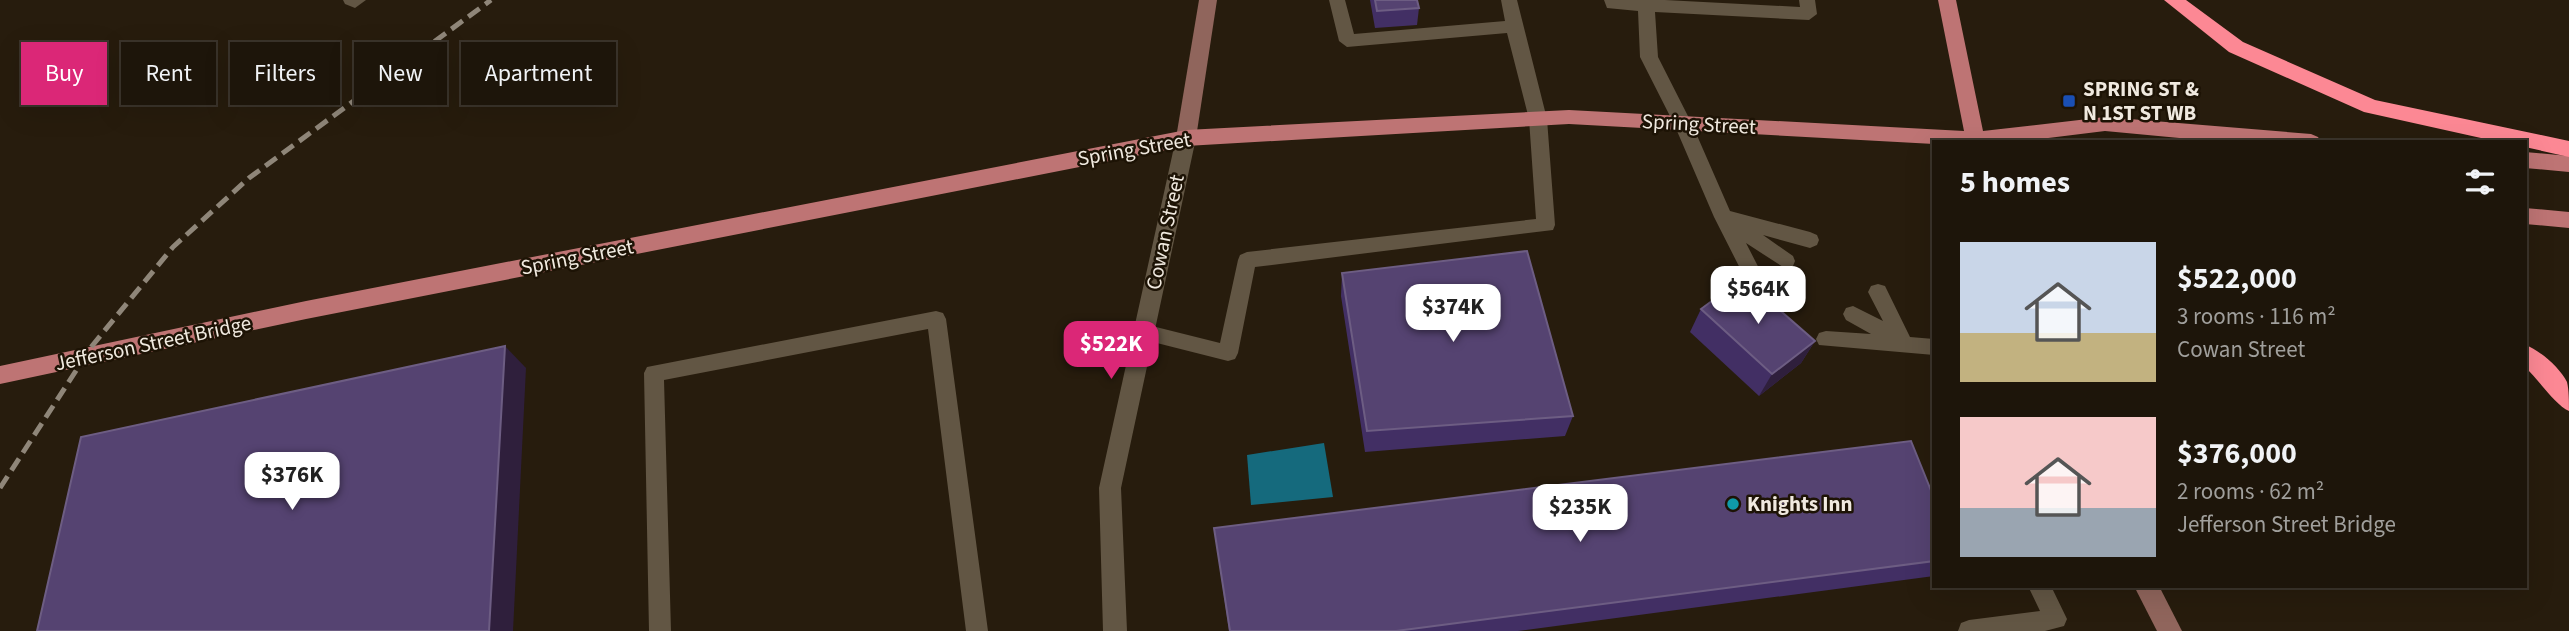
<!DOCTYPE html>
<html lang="en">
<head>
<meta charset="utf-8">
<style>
  :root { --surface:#1d150a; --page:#2a2218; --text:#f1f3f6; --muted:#a09f9c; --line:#3b342b; --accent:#db2777 }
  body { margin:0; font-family:"Source Sans 3",sans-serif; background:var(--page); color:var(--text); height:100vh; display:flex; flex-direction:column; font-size:26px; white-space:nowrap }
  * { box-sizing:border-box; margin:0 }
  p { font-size:23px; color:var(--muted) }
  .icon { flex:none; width:38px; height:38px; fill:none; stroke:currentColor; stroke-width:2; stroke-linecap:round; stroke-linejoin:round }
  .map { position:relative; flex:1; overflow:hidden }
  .sheet { position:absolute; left:1932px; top:140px; width:595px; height:448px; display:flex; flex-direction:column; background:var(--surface); border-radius:0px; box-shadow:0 7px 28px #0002,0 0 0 2px var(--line) }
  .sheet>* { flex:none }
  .hud { position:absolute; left:21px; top:42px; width:665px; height:63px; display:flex; gap:14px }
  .price { position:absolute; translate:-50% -60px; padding:0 16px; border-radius:14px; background:#fff; color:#222; font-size:23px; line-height:46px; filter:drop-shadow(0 2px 4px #0008) }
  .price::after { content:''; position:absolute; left:50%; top:42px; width:21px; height:16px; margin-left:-10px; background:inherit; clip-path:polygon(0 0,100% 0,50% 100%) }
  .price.selected { background:var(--accent); color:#fff }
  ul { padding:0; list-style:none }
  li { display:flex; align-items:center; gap:21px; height:175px; padding:0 28px }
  li span { display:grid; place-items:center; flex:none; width:196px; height:140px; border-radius:0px; color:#555 }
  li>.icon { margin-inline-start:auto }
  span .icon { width:84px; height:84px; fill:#fffc; stroke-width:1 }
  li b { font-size:30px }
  h2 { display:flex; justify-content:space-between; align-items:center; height:84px; padding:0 28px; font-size:30px }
  .pill { padding:0 24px; border-radius:0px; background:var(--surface); box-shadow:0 7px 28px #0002,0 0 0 2px var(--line); font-size:24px; line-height:63px }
  .pill.selected { background:var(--accent); color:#fff }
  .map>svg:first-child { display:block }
</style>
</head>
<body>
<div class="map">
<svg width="2569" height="631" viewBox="0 0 2569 631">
  <rect width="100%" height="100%" fill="#271c0d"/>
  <polygon fill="#156a7d" points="1324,443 1333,497 1251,505 1247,455"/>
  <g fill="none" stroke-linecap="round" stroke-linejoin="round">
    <g fill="#625644" fill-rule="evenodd">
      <polygon points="343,0 366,0 355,8 345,4"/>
      <polygon points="1329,0 1345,0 1354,34 1505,21 1501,0 1517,0 1547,119 1555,225 1553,230 1255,267 1238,353 1235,359 1228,361 1137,338 1134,332 1137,326 1144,324 1220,343 1238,260 1240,255 1247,252 1536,219 1529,119 1507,33 1347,47 1339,41"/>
      <polygon points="1604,0 1665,0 1800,7 1799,0 1815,0 1817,14 1809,20 1655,12 1658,57 1692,124 1730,211 1810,232 1817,235 1819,240 1817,245 1810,248 1763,235 1793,256 1795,261 1793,266 1786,269 1746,243 1766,282 1764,288 1757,290 1750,288 1714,217 1674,124 1640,57 1638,11 1607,8"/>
      <polygon points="1878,284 1885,286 1910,337 1934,339 1934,355 1819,345 1816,339 1819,333 1826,331 1871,334 1846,320 1843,314 1846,308 1853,306 1883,321 1868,292 1871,286"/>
      <polygon points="936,311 943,313 946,319 988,631 966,631 928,329 664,380 671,631 649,631 644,373 647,367"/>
      <polygon points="2028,586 2051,586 2067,619 2064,626 2045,631 1958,631 1961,623 1969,620 2040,611"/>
    </g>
    <polygon fill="#625644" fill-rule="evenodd" points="1186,130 1193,133 1196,138 1121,488 1127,631 1103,631 1099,488 1176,138 1179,133"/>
    <g fill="#90655c" fill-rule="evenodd">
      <polygon points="1199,0 1217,0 1196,138 1193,143 1186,146 1179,143 1176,138"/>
      <polygon points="2134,586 2159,586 2182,631 2157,631"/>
    </g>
    <g fill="#be7474" fill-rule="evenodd">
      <polygon points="1938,0 1956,0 1983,131 2105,117 2311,134 2318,137 2321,142 2222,142 2105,131 2016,142 1934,142 1934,144 1569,124 1186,146 306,319 0,384 0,366 306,301 1186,130 1569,110 1964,131"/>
      <polygon points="2525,152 2569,156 2569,172 2525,168"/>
      <polygon points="2525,208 2569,212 2569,228 2525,224"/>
    </g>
    <g fill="#fc8894" fill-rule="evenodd">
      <polygon points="2164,0 2186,0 2243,42 2375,100 2569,141 2569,157 2525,147 2525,142 2499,142 2364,112 2229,52"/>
      <path d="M2525,345C2540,350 2560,368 2567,382C2569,390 2569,402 2569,411C2555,405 2538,379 2525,367Z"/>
    </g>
    <polyline stroke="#8f8679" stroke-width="5" stroke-dasharray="14 7" stroke-linecap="butt" points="0,488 92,346 173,247 249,178 491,0"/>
  </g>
  <g fill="#422f64">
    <polygon points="1370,0 1417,0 1419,8 1417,25 1375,28"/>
    <polygon points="1342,273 1573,416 1565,436 1365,452 1341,296"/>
    <polygon points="1701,309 1815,341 1801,363 1759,396 1690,332"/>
    <polygon points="1934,498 1934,576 1518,631 1229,631 1214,528"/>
  </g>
  <g fill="#2f1f3c">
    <polygon points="1815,341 1801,363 1759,396 1772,374"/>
    <polygon points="505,346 526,368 513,631 489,631"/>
  </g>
  <g fill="#554371" stroke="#6d5d83" stroke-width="2">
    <polygon points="1375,0 1417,0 1419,8 1377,11"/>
    <polygon points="1527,251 1573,416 1367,431 1342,273"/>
    <polygon points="1743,278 1815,341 1772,374 1701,309"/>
    <polygon points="505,346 489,631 37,631 81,437"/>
    <polygon points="1911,441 1934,498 1934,561 1396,631 1230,631 1214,528"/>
  </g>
  <rect fill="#1a4fb4" stroke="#1d1305" stroke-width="2.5" x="2062" y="94" width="14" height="14" rx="3.5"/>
  <circle fill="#0f9aa8" stroke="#1d1305" stroke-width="2.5" cx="1733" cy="504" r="7"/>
  <g text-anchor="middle" stroke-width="5" stroke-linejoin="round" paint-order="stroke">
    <g font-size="21" font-weight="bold" fill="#f0e9df" stroke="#1d1305" text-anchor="start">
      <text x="2083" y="96">SPRING ST &amp;<tspan x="2083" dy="24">N 1ST ST WB</tspan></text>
      <text x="1747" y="511">Knights Inn</text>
    </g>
    <g font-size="21" fill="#f0e9df" stroke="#1d1305">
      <text transform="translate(1699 124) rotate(3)" y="7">Spring Street</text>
      <text transform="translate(1134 149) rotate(-10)" y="7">Spring Street</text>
      <text transform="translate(1165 232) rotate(-78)" y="7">Cowan Street</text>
      <text transform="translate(577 257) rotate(-11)" y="7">Spring Street</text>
      <text transform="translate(153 343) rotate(-12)" y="7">Jefferson Street Bridge</text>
    </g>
  </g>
</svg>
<b class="price" style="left:1758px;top:326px">$564K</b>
<b class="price" style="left:1453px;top:344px">$374K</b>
<b class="price selected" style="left:1111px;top:381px">$522K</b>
<b class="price" style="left:292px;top:512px">$376K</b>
<b class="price" style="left:1580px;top:544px">$235K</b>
<div class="hud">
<a class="pill selected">Buy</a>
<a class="pill">Rent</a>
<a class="pill">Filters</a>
<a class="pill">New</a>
<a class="pill">Apartment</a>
</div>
<section class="sheet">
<h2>5 homes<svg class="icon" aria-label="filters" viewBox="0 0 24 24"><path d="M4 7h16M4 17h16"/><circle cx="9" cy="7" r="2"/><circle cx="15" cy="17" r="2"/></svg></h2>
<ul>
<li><span style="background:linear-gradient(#c9d6e8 65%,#c2b280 0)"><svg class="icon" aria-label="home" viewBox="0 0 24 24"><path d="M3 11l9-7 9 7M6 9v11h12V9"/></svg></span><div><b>$522,000</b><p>3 rooms · 116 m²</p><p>Cowan Street</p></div></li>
<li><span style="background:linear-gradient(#f6c9c9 65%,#9aa5b1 0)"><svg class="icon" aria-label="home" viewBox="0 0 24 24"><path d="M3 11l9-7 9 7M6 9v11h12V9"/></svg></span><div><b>$376,000</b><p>2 rooms · 62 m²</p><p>Jefferson Street Bridge</p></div></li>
</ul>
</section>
</div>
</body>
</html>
